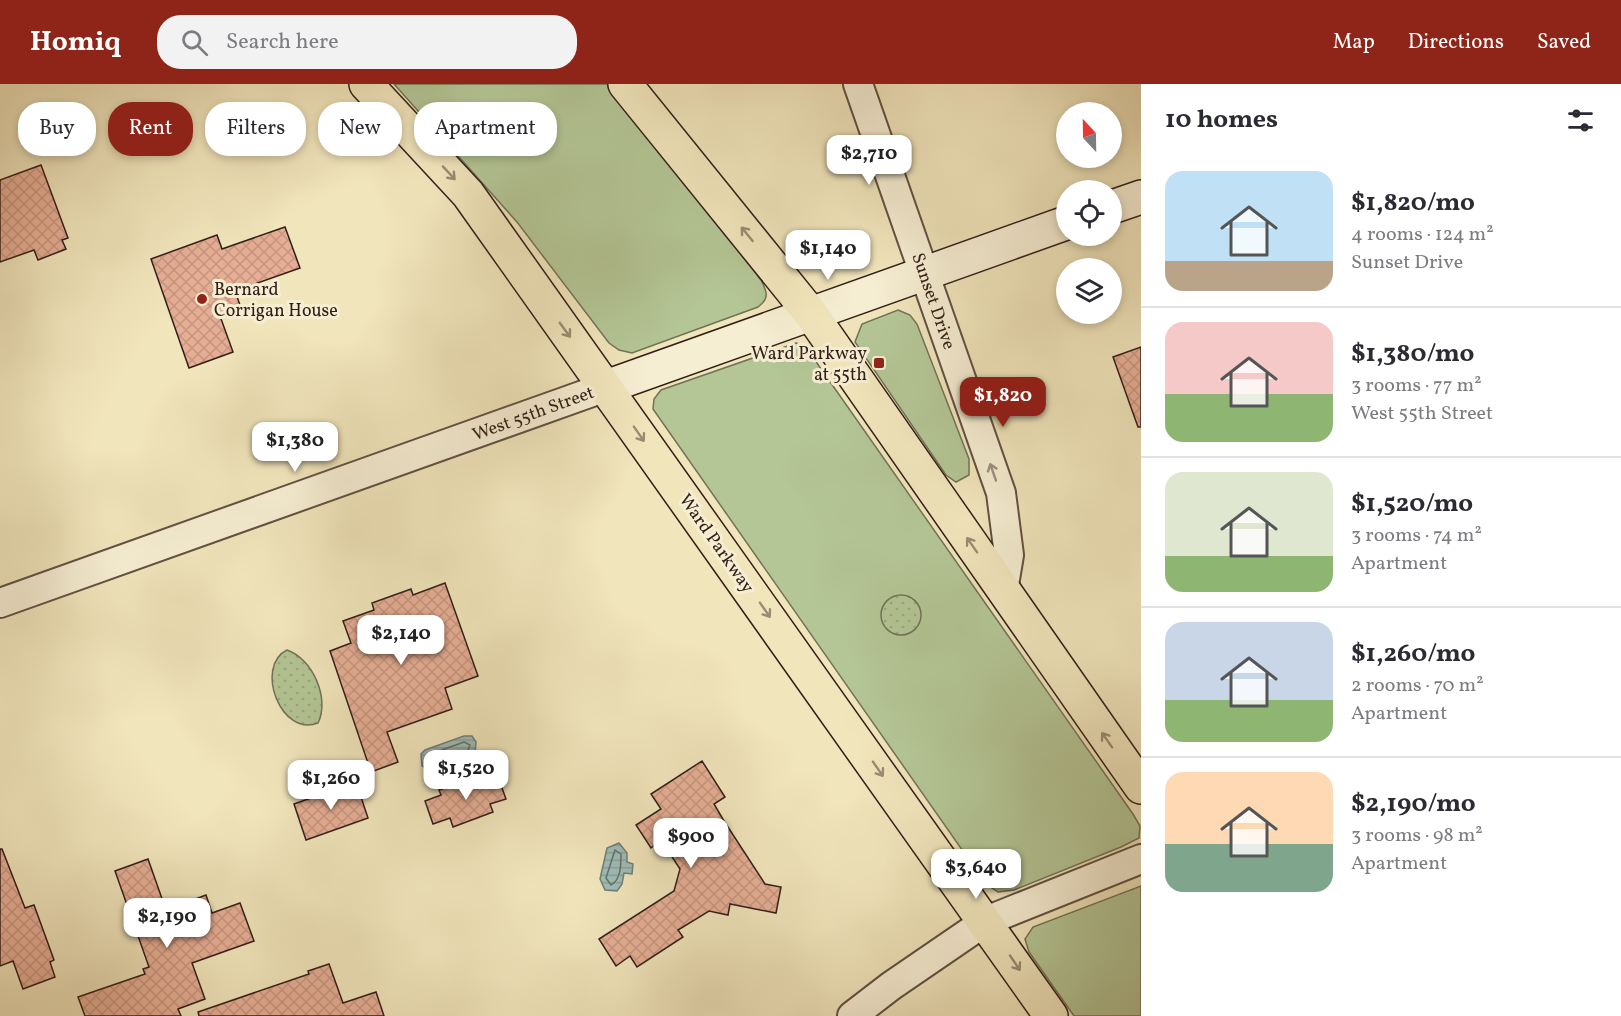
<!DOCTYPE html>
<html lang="en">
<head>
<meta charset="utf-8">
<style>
  :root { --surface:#fff; --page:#f2f2f3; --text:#2b2b33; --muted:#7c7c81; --line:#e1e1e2; --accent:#8f2418 }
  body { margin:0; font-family:Vollkorn,serif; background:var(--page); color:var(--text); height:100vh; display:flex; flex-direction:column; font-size:22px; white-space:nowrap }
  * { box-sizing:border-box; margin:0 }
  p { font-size:20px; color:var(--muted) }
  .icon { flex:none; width:33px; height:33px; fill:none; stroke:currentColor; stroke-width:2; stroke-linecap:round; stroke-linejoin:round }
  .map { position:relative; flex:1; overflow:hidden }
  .details { display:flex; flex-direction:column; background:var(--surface); width:480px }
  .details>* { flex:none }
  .banner { position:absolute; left:18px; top:18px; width:570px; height:54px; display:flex; gap:12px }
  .needle { width:39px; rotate:338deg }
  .fabs { position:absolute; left:1056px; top:18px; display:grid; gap:12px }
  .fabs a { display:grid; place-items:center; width:66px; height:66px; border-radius:50%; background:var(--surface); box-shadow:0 3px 9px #0003; font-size:30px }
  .price { position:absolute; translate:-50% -51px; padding:0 14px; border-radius:12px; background:#fff; color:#222; font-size:20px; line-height:39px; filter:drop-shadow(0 2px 3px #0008) }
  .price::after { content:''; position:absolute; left:50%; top:36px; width:18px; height:14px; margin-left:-9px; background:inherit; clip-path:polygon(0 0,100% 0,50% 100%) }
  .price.current { background:var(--accent); color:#fff }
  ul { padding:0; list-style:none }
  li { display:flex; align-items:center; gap:18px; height:150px; padding:0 24px }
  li+li { border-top:2px solid var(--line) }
  li span { display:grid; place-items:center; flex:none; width:168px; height:120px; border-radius:18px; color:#555 }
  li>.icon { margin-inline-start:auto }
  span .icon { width:72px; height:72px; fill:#fffc; stroke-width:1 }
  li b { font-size:26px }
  h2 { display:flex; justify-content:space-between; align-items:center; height:72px; padding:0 24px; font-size:26px }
  .tag { padding:0 21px; border-radius:24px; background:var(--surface); box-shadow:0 3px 9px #0003; font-size:21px; line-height:54px }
  .tag.current { background:var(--accent); color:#fff }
  header { display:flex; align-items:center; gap:36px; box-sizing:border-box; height:84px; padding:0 30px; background:var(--accent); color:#fff }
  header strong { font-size:28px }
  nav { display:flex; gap:33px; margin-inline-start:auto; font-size:21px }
  .search { width:420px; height:54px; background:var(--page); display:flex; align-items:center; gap:15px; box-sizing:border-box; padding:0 21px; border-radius:24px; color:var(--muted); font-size:22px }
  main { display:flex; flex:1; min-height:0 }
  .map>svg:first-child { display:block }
</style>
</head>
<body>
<header>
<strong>Homiq</strong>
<div class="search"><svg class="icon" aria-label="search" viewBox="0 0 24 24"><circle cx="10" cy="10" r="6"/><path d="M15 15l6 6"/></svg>Search here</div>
<nav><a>Map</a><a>Directions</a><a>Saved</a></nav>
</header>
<main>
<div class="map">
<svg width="1141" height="932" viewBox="0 0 1141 932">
  <defs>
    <pattern id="garden-dots" width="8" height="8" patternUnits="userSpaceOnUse" patternTransform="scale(1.5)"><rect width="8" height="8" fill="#b4c696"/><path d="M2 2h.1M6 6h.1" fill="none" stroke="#9baa81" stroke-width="1.8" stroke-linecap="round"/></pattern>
    <pattern id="water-rules" width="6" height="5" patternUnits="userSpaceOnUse" patternTransform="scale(1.5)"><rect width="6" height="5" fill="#9dbdb8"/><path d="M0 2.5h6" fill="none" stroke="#88a29d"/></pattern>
    <pattern id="building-cross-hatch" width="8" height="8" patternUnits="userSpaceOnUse" patternTransform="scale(1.5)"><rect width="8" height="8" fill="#e6ae95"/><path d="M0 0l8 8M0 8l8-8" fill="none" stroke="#c69580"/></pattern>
  </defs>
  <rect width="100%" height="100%" fill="#f1e5bc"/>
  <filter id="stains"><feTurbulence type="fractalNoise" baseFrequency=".00333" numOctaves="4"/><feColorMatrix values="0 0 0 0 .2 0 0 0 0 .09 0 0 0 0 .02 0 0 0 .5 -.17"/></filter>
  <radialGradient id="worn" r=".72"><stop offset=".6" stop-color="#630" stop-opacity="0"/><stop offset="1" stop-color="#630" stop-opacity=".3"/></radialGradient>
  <g fill="#b4c696" stroke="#727257" stroke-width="1.5">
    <path d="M394,0H612L656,52L761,196C767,208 770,214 758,223L632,269L619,266L609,259L517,138Z"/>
    <polygon points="898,226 910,231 917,240 969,375 969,391 956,398 946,391 855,258 862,240"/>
    <polygon points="796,259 805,262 1133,730 1140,742 1139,754 1121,763 1014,806 998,808 986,800 653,325 654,315 661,306"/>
    <polygon points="1141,802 1141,932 1074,932 1029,868 1025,855 1033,843"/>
  </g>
  <g fill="url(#garden-dots)" stroke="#727257" stroke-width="1.5">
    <circle cx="901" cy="531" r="20"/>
    <path d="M287,566C313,575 330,615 318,639C281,654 254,582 287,566Z"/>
  </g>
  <g fill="url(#water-rules)" stroke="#727d78" stroke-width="1.5">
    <polygon points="464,652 472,652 476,658 475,670 470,674 433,687 422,682 421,670 425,666"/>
    <polygon points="619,759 627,769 627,778 633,780 632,790 624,789 622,800 617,807 605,806 600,795 607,764"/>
  </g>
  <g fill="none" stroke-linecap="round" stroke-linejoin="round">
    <g stroke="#676e68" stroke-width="1.5">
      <polygon points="464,658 470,661 467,669 434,681 427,678 428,671"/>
      <path d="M615,766L621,770C621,780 621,796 611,801L606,794Z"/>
    </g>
  </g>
  <g fill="url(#building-cross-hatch)" stroke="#311e18" stroke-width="1.5">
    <polygon points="41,81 68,154 62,156 66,165 38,176 34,166 0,178 0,96"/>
    <polygon points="285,143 300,184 235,207 241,224 220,232 233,268 189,284 151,175 217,151 222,165"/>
    <polygon points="1141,263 1141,343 1138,343 1113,273"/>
    <polygon points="445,499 478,592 445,604 452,625 387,648 398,678 371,688 330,567 351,559 343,537 374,526 372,519 411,505 413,511"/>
    <polygon points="702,677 725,713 714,720 724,737 765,800 781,803 776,829 730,820 728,831 709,827 678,846 683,853 637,883 630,872 616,882 599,855 674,807 680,785 661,756 651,764 636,741 661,725 651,710"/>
    <polygon points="480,692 482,698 498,693 506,715 490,720 493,728 453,743 450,734 433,740 425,717 441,711 439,706"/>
    <polygon points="356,698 368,734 306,756 294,720"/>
    <polygon points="0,765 2,765 25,824 34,821 54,876 50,878 55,893 23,905 13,877 0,882"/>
    <polygon points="148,775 166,826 206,811 212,829 240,819 254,857 192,879 205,915 178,925 181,932 85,932 78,913 145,890 143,885 149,883 115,787"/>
    <polygon points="329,880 343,919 376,908 384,932 199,932 198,928 309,890 308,887"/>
  </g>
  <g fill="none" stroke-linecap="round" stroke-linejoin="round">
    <defs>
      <g id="street">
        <polyline points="858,0 1001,409 1009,471 1003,507"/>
        <polyline points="0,519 606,303"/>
        <polyline points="852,932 891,902 986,837 1141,775"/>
      </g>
      <g id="secondary">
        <polyline points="1112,123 1141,113"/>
        <polyline points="606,303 1066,139"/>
      </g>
      <g id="primary">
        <polyline points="366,0 468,110 1051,932"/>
        <polyline points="625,0 811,230 1141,703"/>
      </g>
    </defs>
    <use href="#street" stroke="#615041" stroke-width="32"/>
    <use href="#secondary" stroke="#311e18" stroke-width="36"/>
    <use href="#primary" stroke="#311e18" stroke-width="36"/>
    <use href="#street" stroke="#f6eed3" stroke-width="28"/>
    <use href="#secondary" stroke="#f6eed3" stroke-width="33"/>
    <use href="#primary" stroke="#f1e5bc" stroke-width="33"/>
  </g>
  <defs><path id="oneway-shaft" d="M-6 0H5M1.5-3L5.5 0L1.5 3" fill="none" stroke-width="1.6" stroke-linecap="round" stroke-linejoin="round" transform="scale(1.5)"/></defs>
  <g stroke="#9b8b72">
    <use href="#oneway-shaft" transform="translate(449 89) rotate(47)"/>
    <use href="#oneway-shaft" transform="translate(747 150) rotate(-129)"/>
    <use href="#oneway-shaft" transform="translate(565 246) rotate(54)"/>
    <use href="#oneway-shaft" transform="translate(639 350) rotate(55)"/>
    <use href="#oneway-shaft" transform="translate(972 461) rotate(-125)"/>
    <use href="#oneway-shaft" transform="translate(765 526) rotate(55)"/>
    <use href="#oneway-shaft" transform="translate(1107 656) rotate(-125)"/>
    <use href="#oneway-shaft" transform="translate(878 685) rotate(55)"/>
    <use href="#oneway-shaft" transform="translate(1015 879) rotate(56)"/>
  </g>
  <use stroke="#9d907f" href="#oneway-shaft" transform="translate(993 388) rotate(-109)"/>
  <g fill="#8f2418" stroke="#f6eed3" stroke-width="2">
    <circle cx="202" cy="215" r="6"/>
    <rect x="873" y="273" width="12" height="12" rx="3"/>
  </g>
  <g text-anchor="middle" stroke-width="6" stroke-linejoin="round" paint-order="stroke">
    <g font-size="18" fill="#311e18" stroke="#f6eed3" text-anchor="start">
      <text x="214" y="211">Bernard<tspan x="214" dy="21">Corrigan House</tspan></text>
      <text x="867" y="275" text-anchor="end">Ward Parkway<tspan x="867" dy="21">at 55th</tspan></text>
    </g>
    <g font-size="18" fill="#311e18" stroke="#f6eed3">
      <text transform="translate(934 217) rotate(71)" y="6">Sunset Drive</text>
      <text transform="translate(533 329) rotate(-20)" y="6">West 55th Street</text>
      <text transform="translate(717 459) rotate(55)" y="6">Ward Parkway</text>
    </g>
  </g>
  <rect width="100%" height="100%" filter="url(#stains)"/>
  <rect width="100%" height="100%" fill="url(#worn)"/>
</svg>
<div class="fabs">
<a><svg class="needle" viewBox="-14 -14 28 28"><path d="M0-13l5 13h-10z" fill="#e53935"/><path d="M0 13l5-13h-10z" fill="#7c7c81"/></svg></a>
<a><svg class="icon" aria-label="locate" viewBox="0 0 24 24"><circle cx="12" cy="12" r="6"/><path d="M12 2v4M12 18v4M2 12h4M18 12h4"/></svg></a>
<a><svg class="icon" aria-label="layers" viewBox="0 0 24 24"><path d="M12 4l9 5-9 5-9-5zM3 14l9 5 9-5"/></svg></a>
</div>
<b class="price" style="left:869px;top:102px">$2,710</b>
<b class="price" style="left:828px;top:197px">$1,140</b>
<b class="price current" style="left:1003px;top:344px">$1,820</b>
<b class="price" style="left:295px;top:389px">$1,380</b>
<b class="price" style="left:401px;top:582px">$2,140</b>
<b class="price" style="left:466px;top:717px">$1,520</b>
<b class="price" style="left:331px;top:727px">$1,260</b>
<b class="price" style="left:691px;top:785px">$900</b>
<b class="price" style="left:976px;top:816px">$3,640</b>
<b class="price" style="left:167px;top:865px">$2,190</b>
<div class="banner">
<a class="tag">Buy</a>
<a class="tag current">Rent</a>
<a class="tag">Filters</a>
<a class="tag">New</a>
<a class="tag">Apartment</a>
</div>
</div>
<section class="details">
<h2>10 homes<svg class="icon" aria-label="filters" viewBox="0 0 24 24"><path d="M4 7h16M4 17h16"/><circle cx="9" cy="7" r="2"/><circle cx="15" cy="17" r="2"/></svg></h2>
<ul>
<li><span style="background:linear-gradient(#bfe0f5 75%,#b9a48a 0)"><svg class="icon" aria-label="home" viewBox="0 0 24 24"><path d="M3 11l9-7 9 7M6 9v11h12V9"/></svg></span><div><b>$1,820/mo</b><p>4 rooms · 124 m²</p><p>Sunset Drive</p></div></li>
<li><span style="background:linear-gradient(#f6c9c9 60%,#8fb573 0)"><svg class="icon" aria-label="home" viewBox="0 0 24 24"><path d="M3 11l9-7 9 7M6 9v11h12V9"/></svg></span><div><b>$1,380/mo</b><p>3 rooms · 77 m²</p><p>West 55th Street</p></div></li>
<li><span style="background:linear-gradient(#dfe7d0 70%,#8fb573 0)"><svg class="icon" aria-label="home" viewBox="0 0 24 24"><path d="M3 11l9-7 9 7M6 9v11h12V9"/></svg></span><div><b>$1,520/mo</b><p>3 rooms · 74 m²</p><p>Apartment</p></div></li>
<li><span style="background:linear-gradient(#c9d6e8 65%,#8fb573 0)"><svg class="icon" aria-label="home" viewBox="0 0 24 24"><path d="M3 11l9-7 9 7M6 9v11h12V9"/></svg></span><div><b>$1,260/mo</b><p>2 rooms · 70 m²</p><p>Apartment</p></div></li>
<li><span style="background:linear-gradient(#ffd9b3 60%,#7fa58c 0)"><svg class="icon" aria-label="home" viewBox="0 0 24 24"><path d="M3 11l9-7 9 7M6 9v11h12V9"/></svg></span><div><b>$2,190/mo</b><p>3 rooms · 98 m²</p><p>Apartment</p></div></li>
</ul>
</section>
</main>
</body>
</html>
